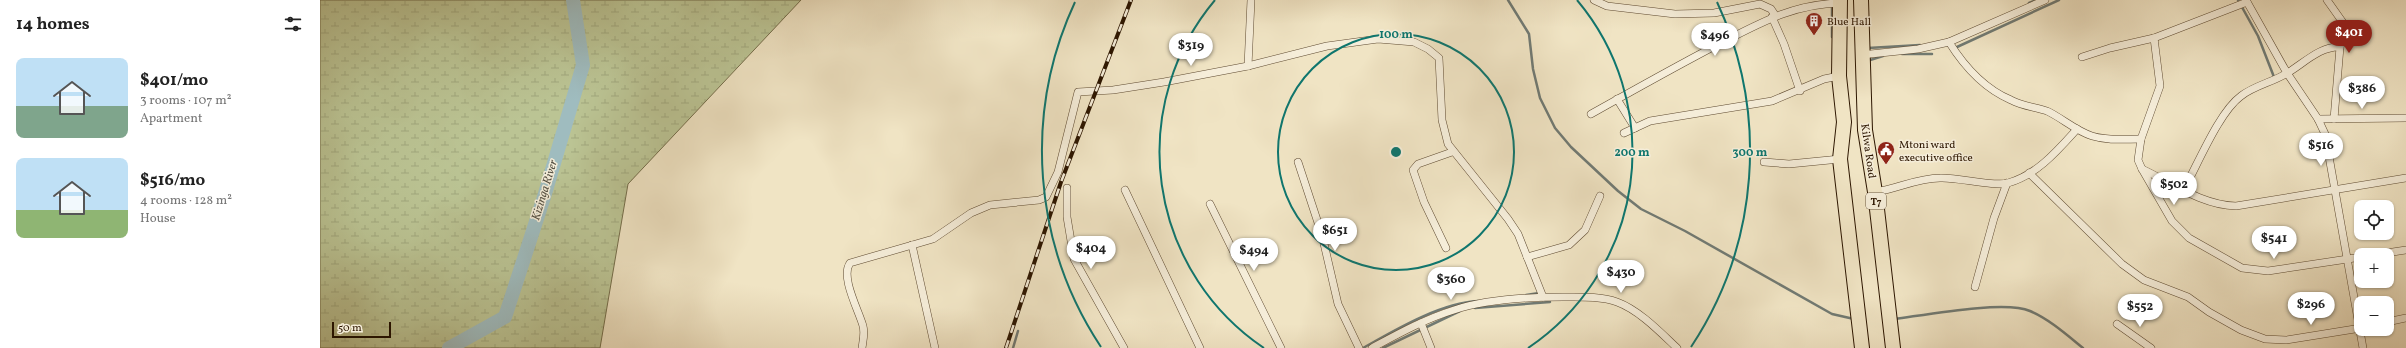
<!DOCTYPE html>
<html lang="en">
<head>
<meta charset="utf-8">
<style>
  :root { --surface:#fff; --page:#f2f2f2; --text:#222; --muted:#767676; --accent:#8f2418 }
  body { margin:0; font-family:Vollkorn,serif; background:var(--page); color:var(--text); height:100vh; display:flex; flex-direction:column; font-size:15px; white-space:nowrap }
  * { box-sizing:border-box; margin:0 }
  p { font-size:13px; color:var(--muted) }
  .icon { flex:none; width:22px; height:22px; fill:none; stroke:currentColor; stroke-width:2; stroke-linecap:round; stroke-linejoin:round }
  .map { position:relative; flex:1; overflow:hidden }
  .sheet { display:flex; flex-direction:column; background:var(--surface); width:320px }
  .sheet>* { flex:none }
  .tools { position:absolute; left:2034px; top:200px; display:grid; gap:8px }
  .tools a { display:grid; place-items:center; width:40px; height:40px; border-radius:8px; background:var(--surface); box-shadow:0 1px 3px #0004; font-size:20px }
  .scale { position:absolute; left:12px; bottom:10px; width:59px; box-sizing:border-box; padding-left:4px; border:2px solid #2d1600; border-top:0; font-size:11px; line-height:14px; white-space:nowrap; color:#2d1600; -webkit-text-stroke:3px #f5edd9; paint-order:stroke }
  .price { position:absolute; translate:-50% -34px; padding:0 9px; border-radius:14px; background:#fff; color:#222; font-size:13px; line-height:26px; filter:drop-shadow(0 1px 2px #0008) }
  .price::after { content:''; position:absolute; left:50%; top:24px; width:12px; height:9px; margin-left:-6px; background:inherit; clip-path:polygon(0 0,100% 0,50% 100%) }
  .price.on { background:var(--accent); color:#fff }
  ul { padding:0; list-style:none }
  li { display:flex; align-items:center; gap:12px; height:100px; padding:0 16px }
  li span { display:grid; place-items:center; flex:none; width:112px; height:80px; border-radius:8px; color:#555 }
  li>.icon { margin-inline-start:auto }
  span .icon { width:48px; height:48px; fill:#fffc; stroke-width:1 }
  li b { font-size:17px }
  h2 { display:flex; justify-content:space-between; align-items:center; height:48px; padding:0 16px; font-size:17px }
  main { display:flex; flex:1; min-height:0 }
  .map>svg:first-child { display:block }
</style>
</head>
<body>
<main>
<section class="sheet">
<h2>14 homes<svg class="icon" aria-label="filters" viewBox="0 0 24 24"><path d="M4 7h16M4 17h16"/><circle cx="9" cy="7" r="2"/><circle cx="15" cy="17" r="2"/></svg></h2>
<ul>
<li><span style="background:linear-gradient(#bfe0f5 60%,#7fa58c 0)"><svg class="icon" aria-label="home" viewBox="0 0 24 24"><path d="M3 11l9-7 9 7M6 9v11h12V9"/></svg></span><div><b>$401/mo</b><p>3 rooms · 107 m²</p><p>Apartment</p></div></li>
<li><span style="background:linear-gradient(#bfe0f5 65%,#8fb573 0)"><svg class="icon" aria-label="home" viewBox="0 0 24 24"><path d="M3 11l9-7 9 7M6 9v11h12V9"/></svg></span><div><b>$516/mo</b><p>4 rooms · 128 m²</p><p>House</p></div></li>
</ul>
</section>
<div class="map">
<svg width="2086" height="348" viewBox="0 0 2086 348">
  <defs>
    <pattern id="wetland-marsh" width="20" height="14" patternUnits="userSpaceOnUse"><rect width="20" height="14" fill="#bbc494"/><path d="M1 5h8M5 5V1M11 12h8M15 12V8" fill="none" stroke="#a1a87e"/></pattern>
  </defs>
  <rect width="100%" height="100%" fill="#f0e4c4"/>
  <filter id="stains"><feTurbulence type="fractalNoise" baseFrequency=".005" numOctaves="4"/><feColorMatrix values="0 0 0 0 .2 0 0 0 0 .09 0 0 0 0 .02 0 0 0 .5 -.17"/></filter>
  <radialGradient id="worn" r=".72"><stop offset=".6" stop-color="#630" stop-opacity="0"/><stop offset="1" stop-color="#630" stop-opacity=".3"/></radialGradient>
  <polygon fill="url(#wetland-marsh)" stroke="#746d4a" points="0,0 481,0 308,184 280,348 0,348"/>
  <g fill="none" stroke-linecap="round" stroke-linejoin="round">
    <g stroke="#717a73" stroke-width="2.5">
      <polyline points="1188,0 1209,34 1213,69 1220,98 1235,128 1251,147 1298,191 1321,209 1365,231 1512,314 1534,319"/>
      <polyline points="1512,0 1512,37"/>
      <polyline points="1918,0 1938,36 1954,77"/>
      <polyline points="1709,3 1716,0"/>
      <polyline points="1637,47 1739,0"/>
      <polyline points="1548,48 1600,45"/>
      <polyline points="1582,54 1612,54"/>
      <polyline points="1547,61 1563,56"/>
      <polyline points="1206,295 1219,293"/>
      <polyline points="1155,308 1230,302"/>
      <path d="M1575,319C1605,315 1685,300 1710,311C1729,319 1747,335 1763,348"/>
      <polyline points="693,348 698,331"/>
      <path d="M1043,348C1075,330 1120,303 1158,301"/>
      <polyline points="1063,348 1140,311"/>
    </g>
    <polyline stroke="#9fbcbf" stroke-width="14" points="129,348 185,317 224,197 263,65 253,0"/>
    <defs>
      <g id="street">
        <polyline points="1274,0 1287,6 1355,14 1394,13 1440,4 1451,9 1455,15"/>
        <polyline points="1926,0 1967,73 1998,119 2005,134 2043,348"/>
        <polyline points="2007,0 2024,24 2025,30 2020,47 2014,119"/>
        <polyline points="1452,17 1464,44 1480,91"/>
        <polyline points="1834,38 1840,86 1821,139 1818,160 1822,169 1852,221 1869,238 1922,268 1948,271 2041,257"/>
        <path d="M1629,42C1644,66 1665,89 1691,100C1702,106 1715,107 1727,111C1742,118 1756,131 1772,136C1788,141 1805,139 1821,139"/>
        <polyline points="1541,55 1598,49 1629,42 1725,0"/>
        <polyline points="1762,57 1790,48 1834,38 1927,2"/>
        <polyline points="928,66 931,0"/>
        <polyline points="1297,99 1315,128"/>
        <path d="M1271,114C1312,91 1353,68 1395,46C1437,25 1471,4 1520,3"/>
        <polyline points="1998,119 2086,118"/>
        <polyline points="1304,133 1330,121 1452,101 1504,79 1519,76"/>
        <polyline points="978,162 1002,235 1018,304 1039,348"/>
        <polyline points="1444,162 1469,164 1520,159"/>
        <path d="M1822,169C1852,183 1882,205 1916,206L2086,178"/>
        <polyline points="1709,173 1802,264 1824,280 1868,297 1889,312 1921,330 1945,339 1966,340 2041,328"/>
        <polyline points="747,188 747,217 754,259 804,348"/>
        <path d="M1864,189C1878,164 1899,112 1921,96C1935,85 1954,82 1969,72C1985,62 2001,46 2020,47"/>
        <polyline points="805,190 880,348"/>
        <path d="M1555,192C1577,189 1597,178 1620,178C1638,177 1673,187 1688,183C1717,175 1738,150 1757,129"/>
        <polyline points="890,204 961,348"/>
        <polyline points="592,245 615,348"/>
        <polyline points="1126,248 1104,202 1093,170 1098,164 1132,152"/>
        <polyline points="2053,255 2086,250"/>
        <polyline points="1207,257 1249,245 1265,230 1280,196"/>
        <polyline points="1655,287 1674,218 1687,183"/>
        <polyline points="2067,322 2086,318"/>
        <polyline points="1101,323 1111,348"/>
        <polyline points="1797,324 1831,348"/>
        <path d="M542,348C543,341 545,333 543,326C539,311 520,277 530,263L613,239L651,213L670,205L719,200L726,197L738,172L758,92L793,90L844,82L928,66L1007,46L1058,39L1094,42L1108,49L1119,58L1122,120L1128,144L1188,219L1198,234L1223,297"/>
        <path d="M1052,348C1078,334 1105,319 1134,310C1167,299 1208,297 1243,297C1260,297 1281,296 1297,302C1319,310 1340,332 1357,348"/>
      </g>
      <g id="highway">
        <polyline points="1520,0 1519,76 1524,122 1520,159 1542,348"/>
        <polyline points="1541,0 1545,130 1555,192 1573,348"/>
      </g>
    </defs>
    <use href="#street" stroke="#5e4a31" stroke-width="8"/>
    <use href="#highway" stroke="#2d1600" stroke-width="16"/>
    <use href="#street" stroke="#f5edd9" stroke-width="7"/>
    <use href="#highway" stroke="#f0e4c4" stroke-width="14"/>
    <defs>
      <polyline id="rail" points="686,348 741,182 811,0"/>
    </defs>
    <use href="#rail" stroke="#2d1600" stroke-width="4"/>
    <use href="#rail" stroke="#f5edd9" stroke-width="2.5" stroke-dasharray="8" stroke-linecap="butt"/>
  </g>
  <g fill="none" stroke="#0f766e" stroke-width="2">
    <circle cx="1076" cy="152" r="118"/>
    <path d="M944 348A236 236 0 0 1 895 0M1257 0A236 236 0 0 1 1208 348"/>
    <path d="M781 347A354 354 0 0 1 755 2M1397 2A354 354 0 0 1 1371 347"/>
  </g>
  <defs>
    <symbol id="building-pin" viewBox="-11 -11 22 30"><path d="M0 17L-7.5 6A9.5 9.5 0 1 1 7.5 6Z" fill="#8f2418" stroke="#f5edd9"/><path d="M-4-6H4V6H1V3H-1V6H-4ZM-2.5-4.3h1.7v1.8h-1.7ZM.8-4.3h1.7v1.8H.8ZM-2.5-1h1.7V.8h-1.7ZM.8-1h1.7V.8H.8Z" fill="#fff"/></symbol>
    <symbol id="civic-pin" viewBox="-11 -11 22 30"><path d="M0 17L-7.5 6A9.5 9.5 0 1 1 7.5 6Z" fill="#8f2418" stroke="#f5edd9"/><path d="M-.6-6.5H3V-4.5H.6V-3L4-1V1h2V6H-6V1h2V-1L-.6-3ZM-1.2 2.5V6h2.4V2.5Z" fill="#fff"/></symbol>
  </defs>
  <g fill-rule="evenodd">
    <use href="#building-pin" x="1484" y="11" width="20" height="27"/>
    <use href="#civic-pin" x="1556" y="140" width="20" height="27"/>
  </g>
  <g text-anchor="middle" stroke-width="3" stroke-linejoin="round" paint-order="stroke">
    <rect fill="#f5edd9" stroke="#695641" stroke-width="1" x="1546" y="193" width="20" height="16" rx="3"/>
    <g font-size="10" font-weight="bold" fill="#2d1600">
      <text x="1556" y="205">T7</text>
    </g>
    <g font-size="11" fill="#2d1600" stroke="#f5edd9" text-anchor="start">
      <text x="1507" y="25">Blue Hall</text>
      <text x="1579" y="148">Mtoni ward<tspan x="1579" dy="13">executive office</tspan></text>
    </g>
    <g font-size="11" fill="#2d1600" stroke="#f5edd9">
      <text transform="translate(1549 151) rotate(82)" y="4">Kilwa Road</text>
    </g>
    <g font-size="12" font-style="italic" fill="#555043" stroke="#f5edd9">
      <text transform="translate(224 190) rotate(-73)" y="4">Kizinga River</text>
    </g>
  </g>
  <circle cx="1076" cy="152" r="6" fill="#0f766e" stroke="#f5edd9" stroke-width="2"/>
  <g font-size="12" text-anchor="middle" font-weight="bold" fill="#0f766e" stroke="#f5edd9" stroke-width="3" stroke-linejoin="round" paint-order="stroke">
    <text x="1076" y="38">100 m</text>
    <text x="1312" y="156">200 m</text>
    <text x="1430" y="156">300 m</text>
  </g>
  <rect width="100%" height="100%" filter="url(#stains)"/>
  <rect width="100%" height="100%" fill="url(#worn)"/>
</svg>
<div class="tools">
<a><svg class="icon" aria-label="locate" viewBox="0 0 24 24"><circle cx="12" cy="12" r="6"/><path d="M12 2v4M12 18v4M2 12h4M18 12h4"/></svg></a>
<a>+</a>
<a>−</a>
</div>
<div class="scale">50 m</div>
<b class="price on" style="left:2029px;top:54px">$401</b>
<b class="price" style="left:1395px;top:57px">$496</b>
<b class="price" style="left:871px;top:67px">$319</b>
<b class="price" style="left:2042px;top:110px">$386</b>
<b class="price" style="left:2001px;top:167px">$516</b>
<b class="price" style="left:1854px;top:206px">$502</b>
<b class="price" style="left:1015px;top:252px">$651</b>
<b class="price" style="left:1954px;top:260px">$541</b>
<b class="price" style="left:771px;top:270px">$404</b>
<b class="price" style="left:934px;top:272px">$494</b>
<b class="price" style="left:1301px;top:294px">$430</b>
<b class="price" style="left:1131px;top:301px">$360</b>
<b class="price" style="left:1991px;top:326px">$296</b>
<b class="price" style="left:1820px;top:328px">$552</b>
</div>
</main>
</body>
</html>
